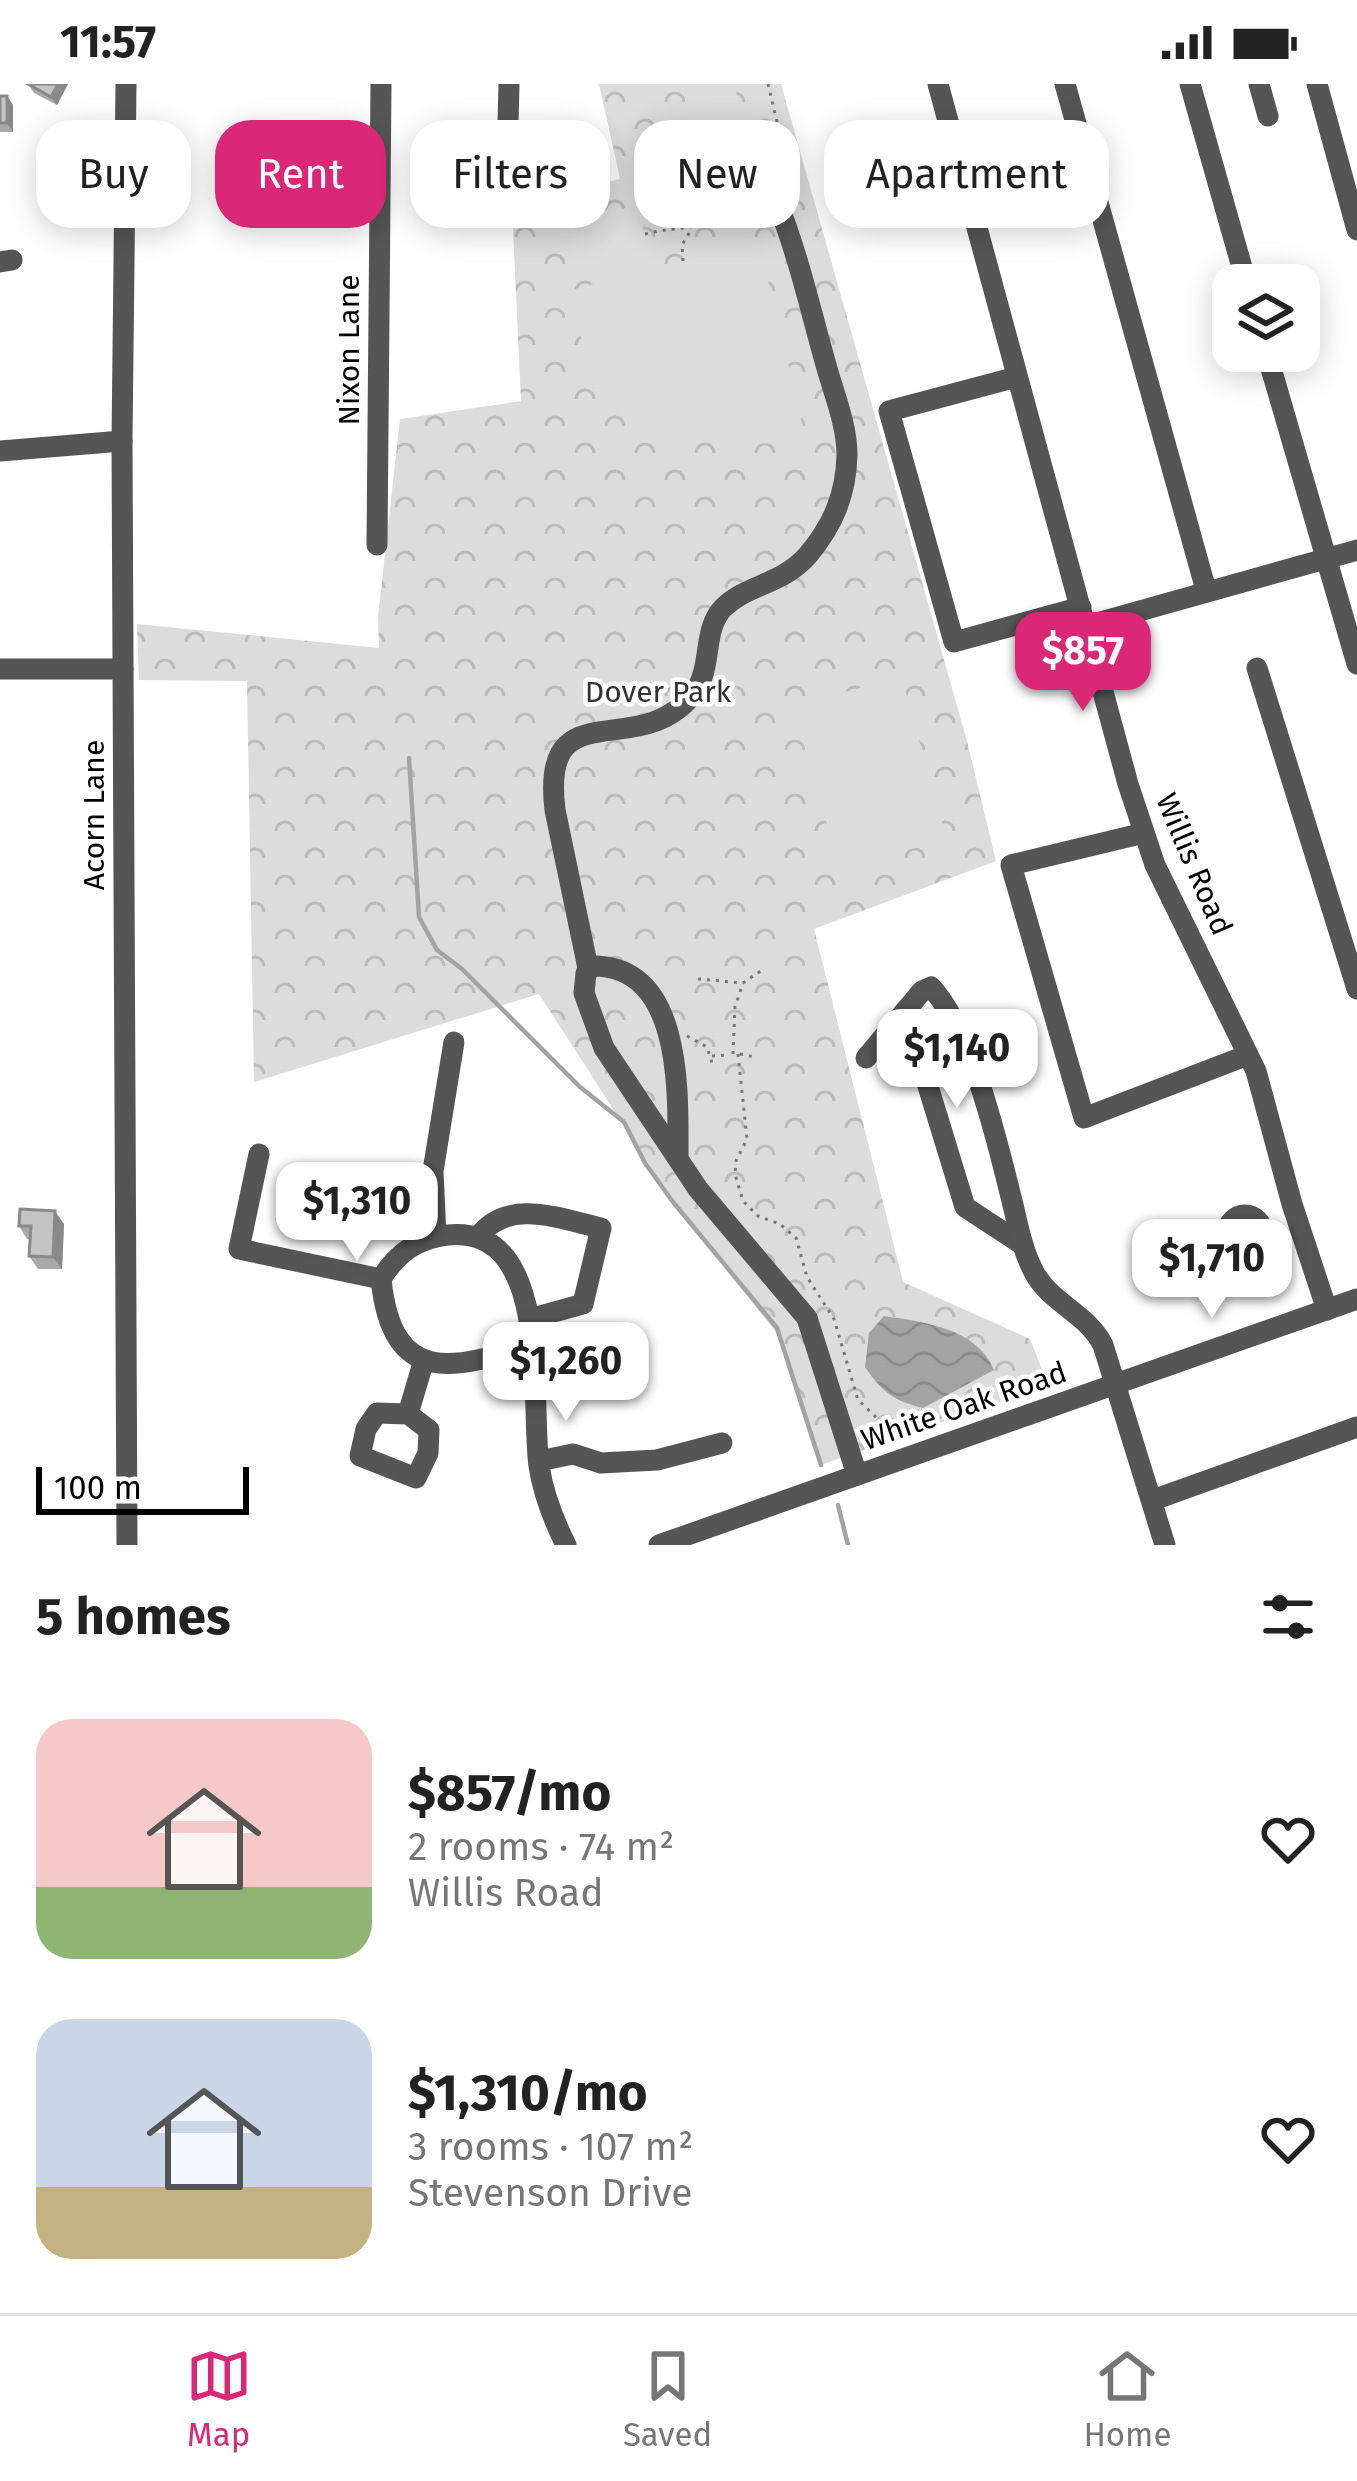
<!DOCTYPE html>
<html lang="en">
<head>
<meta charset="utf-8">
<style>
  :root { --surface:#fff; --page:#f2f2f2; --text:#222; --muted:#767676; --line:#e0e0e0; --accent:#db2777 }
  body { margin:0; font-family:"Fira Sans",sans-serif; background:var(--page); color:var(--text); height:100vh; display:flex; flex-direction:column; font-size:45px; white-space:nowrap }
  * { box-sizing:border-box; margin:0 }
  p { font-size:39px; color:var(--muted) }
  .icon { flex:none; width:66px; height:66px; fill:none; stroke:currentColor; stroke-width:2; stroke-linecap:round; stroke-linejoin:round }
  .map { position:relative; height:1461px; overflow:hidden }
  .side { display:flex; flex-direction:column; background:var(--surface); flex:1 }
  .side>* { flex:none }
  .hud { position:absolute; left:36px; top:36px; width:1287px; height:108px; display:flex; gap:24px }
  .tools { position:absolute; left:1212px; top:180px; display:grid; gap:24px }
  .tools a { display:grid; place-items:center; width:108px; height:108px; border-radius:24px; background:var(--surface); box-shadow:0 6px 30px #0003; font-size:60px }
  .scale { position:absolute; left:36px; bottom:30px; width:213px; box-sizing:border-box; padding-left:12px; border:6px solid #000; border-top:0; font-size:33px; line-height:42px; white-space:nowrap; color:#000; -webkit-text-stroke:9px #fff; paint-order:stroke }
  .price { position:absolute; translate:-50% -102px; padding:0 27px; border-radius:24px; background:#fff; color:#222; font-size:39px; line-height:78px; filter:drop-shadow(0 3px 6px #0008) }
  .price::after { content:''; position:absolute; left:50%; top:72px; width:36px; height:27px; margin-left:-18px; background:inherit; clip-path:polygon(0 0,100% 0,50% 100%) }
  .price.selected { background:var(--accent); color:#fff }
  ul { padding:0; list-style:none }
  li { display:flex; align-items:center; gap:36px; height:300px; padding:0 36px }
  li span { display:grid; place-items:center; flex:none; width:336px; height:240px; border-radius:36px; color:#555 }
  li>.icon { margin-inline-start:auto }
  span .icon { width:144px; height:144px; fill:#fffc; stroke-width:1 }
  li b { font-size:51px }
  h2 { display:flex; justify-content:space-between; align-items:center; height:144px; padding:0 36px; font-size:51px }
  .pill { padding:0 42px; border-radius:36px; background:var(--surface); box-shadow:0 6px 30px #0003; font-size:42px; line-height:108px }
  .pill.selected { background:var(--accent); color:#fff }
  .status { display:flex; justify-content:space-between; align-items:center; height:84px; padding:0 60px; background:var(--surface); direction:ltr }
  .status svg { height:33px; fill:currentColor }
  .dock { display:flex; justify-content:space-around; align-items:center; height:168px; border-top:3px solid var(--line); background:var(--surface); font-size:33px; color:var(--muted) }
  .dock a { display:grid; justify-items:center; gap:6px }
  .dock .selected { color:var(--accent) }
  .map>svg:first-child { display:block }
</style>
</head>
<body>
<div class="status"><b>11:57</b><svg viewBox="0 0 49 12"><path d="M0 12V9h3v3zM5 12V6h3v6zM10 12V3h3v9zM15 12V0h3v12zM26 1h20v11H26zM47 4h2v5h-2z"/></svg></div>
<div class="map">
<svg width="1357" height="1461" viewBox="0 0 1357 1461">
  <defs>
    <pattern id="park-crowns" width="20" height="18" patternUnits="userSpaceOnUse" patternTransform="scale(3)"><rect width="20" height="18" fill="#dcdcdc"/><path d="M2 6a3 3 0 1 1 6 0M12 15a3 3 0 1 1 6 0" fill="none" stroke="#bbb"/></pattern>
    <pattern id="water-waves" width="16" height="10" patternUnits="userSpaceOnUse" patternTransform="scale(3)"><rect width="16" height="10" fill="#a3a3a3"/><path d="M0 5q4-4 8 0t8 0" fill="none" stroke="#8b8b8b"/></pattern>
  </defs>
  <rect width="100%" height="100%" fill="#fff"/>
  <polygon fill="url(#park-crowns)" points="599,0 781,0 967,657 996,777 814,845 903,1198 1030,1255 1048,1301 821,1381 783,1257 673,1118 539,910 254,998 247,597 139,596 137,540 379,564 378,533 400,335 521,317 512,124 620,95"/>
  <g fill="#dcdcdc">
    <polygon points="735,4 748,52 726,58 713,10"/>
    <polygon points="705,12 718,60 696,66 683,18"/>
    <polygon points="675,20 688,68 666,74 652,26"/>
    <polygon points="636,121 652,176 582,197 566,141"/>
    <path d="M749,159L761,167L806,355C680,376 602,330 563,208Z"/>
    <polygon points="901,592 947,755 840,785 793,623"/>
  </g>
  <path fill="url(#water-waves)" d="M884,1232C924,1238 977,1244 994,1286L923,1324C894,1317 882,1308 865,1283L869,1249Z"/>
  <g fill="none" stroke-linecap="round" stroke-linejoin="round">
    <g stroke="#a3a3a3" stroke-width="4.5">
      <polyline points="409,674 419,833 437,866 462,885 580,1003 624,1038 645,1079 673,1118 777,1244 821,1381"/>
      <polyline points="838,1421 848,1461"/>
    </g>
    <g stroke="#777" stroke-width="3" stroke-dasharray="3 6" stroke-linecap="butt">
      <polyline points="768,0 791,96 785,108"/>
      <path d="M700,86C712,110 725,132 755,126L767,104L789,96"/>
      <path d="M645,150C674,142 704,148 727,126"/>
      <polyline points="683,177 682,161 691,146"/>
      <polyline points="698,895 743,899 765,884"/>
      <polyline points="687,952 707,963 712,979"/>
      <polyline points="733,970 735,923 743,899"/>
      <polyline points="738,970 747,1055 736,1077 735,1090 743,1117 758,1132 780,1140 796,1154 807,1193 834,1235 858,1316 900,1356"/>
      <polyline points="740,970 755,973"/>
      <polyline points="712,972 730,971"/>
    </g>
    <g stroke="#555" stroke-width="21">
      <polyline points="126,0 122,357 127,1461"/>
      <polyline points="938,0 1128,700 1155,781 1256,987 1292,1120 1327,1226"/>
      <polyline points="1065,0 1206,506"/>
      <polyline points="1190,0 1247,201"/>
      <polyline points="1259,0 1268,32"/>
      <polyline points="1317,0 1357,146"/>
      <polyline points="508,39 509,0"/>
      <polyline points="835,93 954,61"/>
      <polyline points="0,178 12,176"/>
      <polyline points="1266,267 1357,580"/>
      <polyline points="1017,293 889,327 954,558 1081,523"/>
      <polyline points="0,367 122,357"/>
      <polyline points="377,461 381,0"/>
      <polyline points="1086,542 1357,466"/>
      <polyline points="1257,584 1357,905"/>
      <polyline points="0,585 123,585"/>
      <polyline points="1144,749 1011,781 1084,1034 1248,971"/>
      <path d="M588,884L555,726C540,603 639,680 694,609C713,584 702,546 723,524C747,500 782,501 808,471C833,441 846,411 847,371C847,341 834,310 826,281C811,228 799,174 779,123"/>
      <polyline points="905,927 965,1123 1023,1161"/>
      <path d="M866,974L922,907L931,903C970,945 996,1052 1010,1109C1017,1135 1021,1164 1034,1188C1050,1219 1087,1229 1103,1261L1165,1461"/>
      <polyline points="259,1070 239,1165 381,1195"/>
      <path d="M678,1074C678,1011 684,882 593,882L586,889L584,909L604,964L698,1105L807,1234L857,1391"/>
      <circle cx="1245" cy="1148" r="17"/>
      <polyline points="436,1153 433,1087 454,958"/>
      <path d="M478,1153C508,1113 560,1135 601,1144L583,1220L529,1235"/>
      <path d="M535,1259C455,1286 392,1304 381,1195C397,1169 418,1154 448,1151C553,1141 530,1317 539,1382C543,1408 554,1437 566,1461"/>
      <polyline points="408,1330 429,1346 428,1369 416,1394 360,1372 366,1345 377,1329 408,1330 424,1276"/>
      <polyline points="539,1377 573,1370 601,1379 657,1376 722,1359"/>
      <polyline points="1153,1416 1357,1343"/>
      <polyline points="659,1461 1357,1215"/>
    </g>
  </g>
  <g fill="#a9a9a9">
    <polygon points="28,0 68,0 57,21 34,9"/>
    <polygon points="0,12 7,12 13,21 13,48 0,48"/>
    <polygon points="64,1140 62,1185 38,1185 29,1172 30,1155 27,1155 19,1142"/>
  </g>
  <g fill="#898989">
    <polygon points="58,0 68,0 57,21 51,13"/>
    <polygon points="7,12 13,21 13,48 7,39"/>
    <polygon points="55,1127 64,1140 62,1185 53,1173"/>
  </g>
  <g fill="#c4c4c4" stroke="#898989" stroke-width="3">
    <polygon points="28,0 58,0 51,13"/>
    <rect x="0" y="12" width="7" height="27"/>
    <polygon points="20,1125 55,1127 53,1173 29,1172 31,1142 19,1142"/>
  </g>
  <g text-anchor="middle" stroke-width="9" stroke-linejoin="round" paint-order="stroke">
    <g font-size="30" fill="#000" stroke="#fff">
      <text transform="translate(349 266) rotate(-90)" y="10">Nixon Lane</text>
      <text transform="translate(94 731) rotate(-90)" y="10">Acorn Lane</text>
      <text transform="translate(1194 780) rotate(67)" y="10">Willis Road</text>
      <text transform="translate(964 1322) rotate(-19)" y="10">White Oak Road</text>
    </g>
    <g font-size="30" fill="#333" stroke="#fff">
      <text x="658" y="618">Dover Park</text>
    </g>
  </g>
</svg>
<div class="tools">
<a><svg class="icon" aria-label="layers" viewBox="0 0 24 24"><path d="M12 4l9 5-9 5-9-5zM3 14l9 5 9-5"/></svg></a>
</div>
<div class="scale">100 m</div>
<b class="price selected" style="left:1083px;top:630px">$857</b>
<b class="price" style="left:957px;top:1027px">$1,140</b>
<b class="price" style="left:357px;top:1180px">$1,310</b>
<b class="price" style="left:1212px;top:1237px">$1,710</b>
<b class="price" style="left:566px;top:1340px">$1,260</b>
<div class="hud">
<a class="pill">Buy</a>
<a class="pill selected">Rent</a>
<a class="pill">Filters</a>
<a class="pill">New</a>
<a class="pill">Apartment</a>
</div>
</div>
<section class="side">
<h2>5 homes<svg class="icon" aria-label="filters" viewBox="0 0 24 24"><path d="M4 7h16M4 17h16"/><circle cx="9" cy="7" r="2"/><circle cx="15" cy="17" r="2"/></svg></h2>
<ul>
<li><span style="background:linear-gradient(#f6c9c9 70%,#8fb573 0)"><svg class="icon" aria-label="home" viewBox="0 0 24 24"><path d="M3 11l9-7 9 7M6 9v11h12V9"/></svg></span><div><b>$857/mo</b><p>2 rooms · 74 m²</p><p>Willis Road</p></div><svg class="icon" aria-label="heart" viewBox="0 0 24 24"><path d="M12 20l-8-8c-3-5 5-10 8-4 3-6 11-1 8 4z"/></svg></li>
<li><span style="background:linear-gradient(#c9d6e8 70%,#c2b280 0)"><svg class="icon" aria-label="home" viewBox="0 0 24 24"><path d="M3 11l9-7 9 7M6 9v11h12V9"/></svg></span><div><b>$1,310/mo</b><p>3 rooms · 107 m²</p><p>Stevenson Drive</p></div><svg class="icon" aria-label="heart" viewBox="0 0 24 24"><path d="M12 20l-8-8c-3-5 5-10 8-4 3-6 11-1 8 4z"/></svg></li>
</ul>
</section>
<nav class="dock">
<a class="selected"><svg class="icon" aria-label="map" viewBox="0 0 24 24"><path d="M3 6l6-2 6 2 6-2v14l-6 2-6-2-6 2zM9 4v14M15 6v14"/></svg>Map</a>
<a><svg class="icon" aria-label="saved" viewBox="0 0 24 24"><path d="M7 4h10v16l-5-4-5 4z"/></svg>Saved</a>
<a><svg class="icon" aria-label="home" viewBox="0 0 24 24"><path d="M3 11l9-7 9 7M6 9v11h12V9"/></svg>Home</a>
</nav>
</body>
</html>
